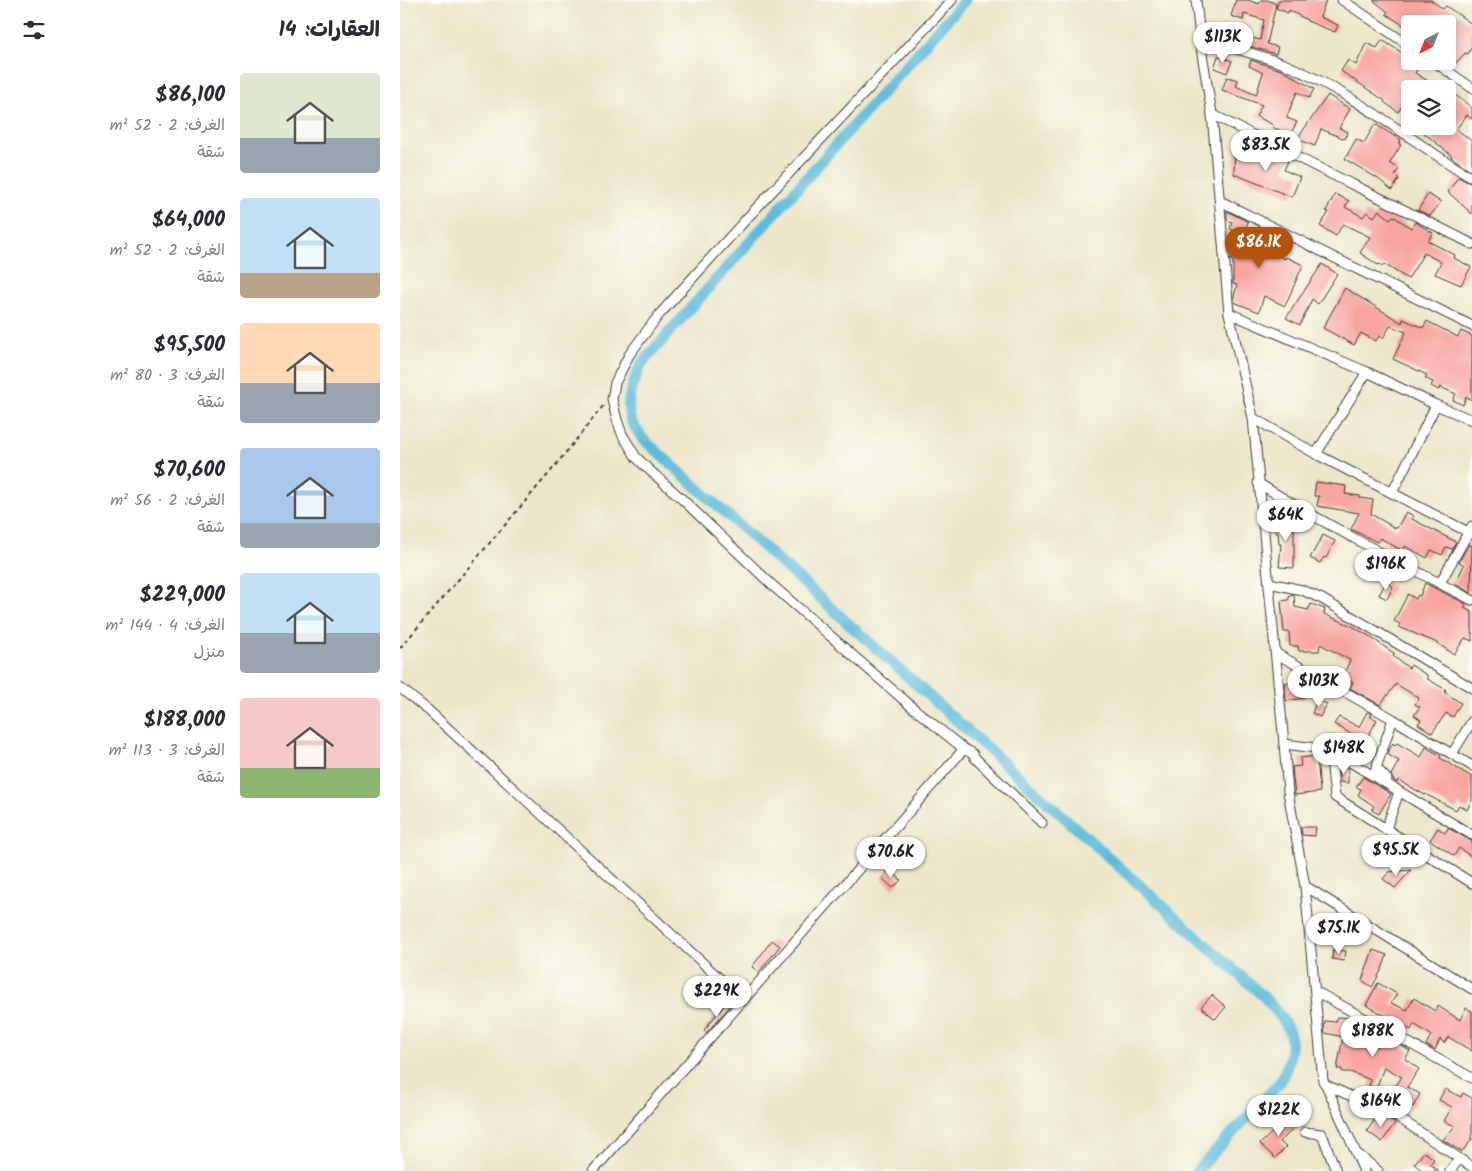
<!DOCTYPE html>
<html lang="ar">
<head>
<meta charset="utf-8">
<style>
  :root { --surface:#fff; --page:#f7f7f7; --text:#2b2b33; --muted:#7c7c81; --accent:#b45309 }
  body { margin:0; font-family:Kalam,"Playpen Sans Arabic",sans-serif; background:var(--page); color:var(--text); direction:rtl; height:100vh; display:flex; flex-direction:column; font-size:19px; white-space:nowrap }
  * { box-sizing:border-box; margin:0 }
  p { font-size:16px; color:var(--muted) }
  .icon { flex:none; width:28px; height:28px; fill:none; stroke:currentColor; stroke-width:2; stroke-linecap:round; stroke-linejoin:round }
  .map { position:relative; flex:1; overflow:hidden; direction:ltr }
  .side { display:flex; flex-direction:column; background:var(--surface); width:400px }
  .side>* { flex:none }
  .needle { width:32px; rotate:222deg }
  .controls { position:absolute; left:1001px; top:15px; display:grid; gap:10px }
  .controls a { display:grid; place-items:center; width:55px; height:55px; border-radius:5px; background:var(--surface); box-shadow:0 2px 8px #0003; font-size:25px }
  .price { position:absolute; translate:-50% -42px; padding:0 11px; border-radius:18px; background:#fff; color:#222; font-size:16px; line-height:32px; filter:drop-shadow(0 1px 2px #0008) }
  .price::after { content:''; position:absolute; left:50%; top:30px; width:15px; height:11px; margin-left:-8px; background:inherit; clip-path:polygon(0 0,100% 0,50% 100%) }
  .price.selected { background:var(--accent); color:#fff }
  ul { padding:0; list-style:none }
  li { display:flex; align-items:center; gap:15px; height:125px; padding:0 20px }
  li span { display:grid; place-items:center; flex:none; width:140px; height:100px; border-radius:5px; color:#555 }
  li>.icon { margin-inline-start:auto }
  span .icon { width:60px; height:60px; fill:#fffc; stroke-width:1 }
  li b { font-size:21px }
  h2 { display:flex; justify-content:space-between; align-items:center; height:60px; padding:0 20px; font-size:21px }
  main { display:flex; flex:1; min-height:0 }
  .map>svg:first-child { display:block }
</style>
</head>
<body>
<main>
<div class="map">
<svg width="1072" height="1171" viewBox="0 0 1072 1171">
  <rect width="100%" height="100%" fill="#fdfcf7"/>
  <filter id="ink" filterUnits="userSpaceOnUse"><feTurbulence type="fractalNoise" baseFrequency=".02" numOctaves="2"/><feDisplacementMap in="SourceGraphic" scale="10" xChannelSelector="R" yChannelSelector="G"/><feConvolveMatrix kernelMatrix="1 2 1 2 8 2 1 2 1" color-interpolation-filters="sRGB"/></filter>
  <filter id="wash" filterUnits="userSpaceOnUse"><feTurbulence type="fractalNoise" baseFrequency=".0096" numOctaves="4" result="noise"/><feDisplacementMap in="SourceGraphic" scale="20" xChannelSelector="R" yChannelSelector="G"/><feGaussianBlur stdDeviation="1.12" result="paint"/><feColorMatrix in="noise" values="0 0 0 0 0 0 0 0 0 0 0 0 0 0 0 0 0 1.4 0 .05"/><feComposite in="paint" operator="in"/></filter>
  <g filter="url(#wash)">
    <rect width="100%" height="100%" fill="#ebe6c8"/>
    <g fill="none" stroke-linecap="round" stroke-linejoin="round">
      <path stroke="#5cbbda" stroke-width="11" d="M565,0L241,364C234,381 224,402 231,421C234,427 239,432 242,438L863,996C892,1028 900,1039 881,1081L797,1171"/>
    </g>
    <g id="blocks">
      <g fill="#f8a5a0">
        <polygon points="836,0 848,0 859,4 861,0 868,0 876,4 867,44 878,47 876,54 831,41 833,33 860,40 864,20 844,14 843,20 831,16"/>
        <polygon points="879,0 926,0 920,17 938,25 935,32 907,21 907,20 889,10 888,13 876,8"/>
        <polygon points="973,0 1031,0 1043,9 1046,6 1072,24 1072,46 1068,54 1065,53 1053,66 1048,61 1048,24 1025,24 1015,16 1006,27 986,14 988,12"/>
        <polygon points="982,40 1007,56 1005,60 1018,68 1015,73 1041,89 1010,89 1010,94 998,112 984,102 985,101 941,71 948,60 956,65 966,43 977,48"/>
        <polygon points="818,56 832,61 827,73 814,68"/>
        <polygon points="851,60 884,71 914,89 909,98 897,92 887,116 887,118 897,122 890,135 872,127 873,125 856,116 862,105 822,90 827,77 838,80 836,86 856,95 863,73 849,66"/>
        <polygon points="1048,93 1051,95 1053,93 1072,108 1072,119 1067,115 1056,129 1072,141 1072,171 1051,157 1052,156 1024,133 1029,126 1048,126"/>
        <polygon points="928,95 950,109 939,128 948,132 945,139 921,129 915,146 897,139"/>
        <polygon points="975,124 1001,140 999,144 1001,145 990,163 999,169 995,175 999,179 992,190 977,178 945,159 956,139 964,143"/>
        <polygon points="835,149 868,161 871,154 888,161 884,170 900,177 892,197 834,174"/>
        <polygon points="1058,177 1072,184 1072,214 1048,192"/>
        <polygon points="935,194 949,201 945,207 963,217 967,212 974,217 979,210 990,219 993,216 1011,228 1015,222 1033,233 1028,241 1055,255 1054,258 1071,267 1061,285 1035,274 1041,262 1024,253 1008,279 984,264 983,266 979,264 978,265 960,253 970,237 943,224 936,236 920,226 929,212 926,211"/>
        <polygon points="1028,194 1041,202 1030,216 1018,210"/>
        <polygon points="827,211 848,222 844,234 868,243 866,249 885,259 886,257 903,265 885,306 864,296 859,312 834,302 834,296 837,285 833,284 833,261 831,260 835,245 829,243 833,230 830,229 832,222 827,220"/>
        <polygon points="922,264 937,274 918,304 912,299 900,325 886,318"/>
        <polygon points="945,288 1002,323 1003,319 1023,328 1027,321 1058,337 1061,331 1072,336 1072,400 1066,397 1063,405 1053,400 1056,394 1040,387 1039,390 1031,386 1033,382 1025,378 1027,375 993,359 1006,332 990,326 983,338 979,336 976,341 961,333 954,345 923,328"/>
        <polygon points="916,482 946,486 945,494 960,496 960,498 973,500 971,514 995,528 997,528 1006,512 1014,516 1012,519 1056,542 1052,549 1046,547 1042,555 1031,550 1027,558 1005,546 1003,551 980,538 977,542 951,529 959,513 917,506 919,496 914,496"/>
        <polygon points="890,517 890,527 894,527 894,568 879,567 881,544 879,544 878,533 876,533 875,518"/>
        <polygon points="923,535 935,541 926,558 924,557 920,563 910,558"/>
        <polygon points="1069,544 1072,546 1071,593 1055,584 1064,565 1059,562"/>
        <polygon points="986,582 993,587 987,599 979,595"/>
        <polygon points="1025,583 1066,604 1064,608 1072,612 1072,641 1065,638 1054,654 1035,642 999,627 1000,624 994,621 1008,594 1016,599 1018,595 1020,596"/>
        <polygon points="891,594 894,595 895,607 908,610 911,604 925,609 924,614 952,626 969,636 995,654 993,656 1009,668 1011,665 1028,676 1026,678 1046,690 1044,692 1061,703 1053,717 1046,713 1032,733 1018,724 1021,720 1014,715 1020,707 1015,704 1019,698 996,684 980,705 950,688 953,682 943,676 950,660 920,644 919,651 899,651 898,646 890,646 889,632 884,632 881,601 888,600"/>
        <polygon points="901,680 904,698 886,701 885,683"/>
        <polygon points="917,700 927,704 920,717 912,713"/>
        <polygon points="967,712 972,714 970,716 977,720 965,742 934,724 939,717 959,727"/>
        <polygon points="993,743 995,745 997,743 1021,757 1026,747 1041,756 1040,758 1072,777 1072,800 1067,810 1059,805 1056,810 1025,794 1025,795 998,780 997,783 993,780 991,775 999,761 987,754"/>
        <polygon points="917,756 920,792 895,795 892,767 901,766 900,758"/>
        <polygon points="938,768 948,768 948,783 940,782"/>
        <polygon points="963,777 991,794 979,814 972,810 974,806 958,795 961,789 956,787"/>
        <polygon points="901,827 916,827 915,836 902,835"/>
        <polygon points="1038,828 1045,833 1048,828 1072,841 1072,857 1059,848 1054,856 1030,840"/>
        <polygon points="489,870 501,880 493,888 482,878"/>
        <polygon points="1011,870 995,888 983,879 989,872"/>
        <polygon points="372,940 380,946 359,972 352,967"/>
        <polygon points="933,949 946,951 944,961 932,959"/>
        <polygon points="973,950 987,955 982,969 972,987 962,980"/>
        <polygon points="978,983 997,994 991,1003 1007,1010 1014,998 1035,1011 1038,1006 1060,1020 1066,1008 1072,1011 1072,1051 1048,1037 1044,1043 1040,1039 1035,1050 1026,1045 1031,1035 1014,1024 1011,1030 966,1005"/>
        <polygon points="812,995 826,1007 815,1019 801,1007"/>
        <polygon points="325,1004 329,1007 306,1033 304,1030"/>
        <polygon points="937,1017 952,1018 959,1022 957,1038 977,1047 983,1036 1010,1051 1005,1059 1019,1069 1007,1087 1020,1094 1013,1107 992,1091 1002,1077 984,1067 976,1089 969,1086 971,1080 950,1072 942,1072 942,1069 937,1069 943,1037 925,1033 924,1029 925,1021 935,1022"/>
        <polygon points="1045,1089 1061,1097 1063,1093 1072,1098 1072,1139 1062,1152 1043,1140 1055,1126 1044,1121 1052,1107 1039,1100"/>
        <polygon points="891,1114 899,1123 880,1142 886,1147 875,1158 860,1144"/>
        <polygon points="978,1115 995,1123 982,1142 967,1131"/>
        <polygon points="1024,1152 1034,1159 1030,1164 1039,1171 1023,1171 1014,1164"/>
      </g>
    </g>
  </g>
  <g filter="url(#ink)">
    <use href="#blocks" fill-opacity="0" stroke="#3b3a36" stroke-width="1"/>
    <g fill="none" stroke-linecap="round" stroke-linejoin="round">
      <defs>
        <g id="minor">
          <polyline points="552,0 349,216 258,316 229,355 215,383 212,399 217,420 222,434 236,457 246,467 283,500 372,585 512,707 564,749 573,754 575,758 642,823"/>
          <polyline points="796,0 801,48 812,114 829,313 853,418 884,744"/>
          <polyline points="942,0 1010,46"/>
          <path d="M800,38C828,47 857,54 884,64C952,92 1010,140 1072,178"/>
          <polyline points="1033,61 1072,88"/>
          <path d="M812,114C898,159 986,200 1072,244"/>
          <polyline points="820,201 1072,326"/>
          <polyline points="829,313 967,372 1036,405 1072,420"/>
          <polyline points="853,418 916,454 1072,534"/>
          <polyline points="916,454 967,372"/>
          <path d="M858,483C928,526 1000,563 1072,600"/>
          <polyline points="992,493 1036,405"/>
          <polyline points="869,583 902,590 922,599 1072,688"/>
          <polyline points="1040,583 1072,526"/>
          <polyline points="877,654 993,719 1072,766"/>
          <polyline points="0,688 28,710 343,1000"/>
          <polyline points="930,750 935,797 1072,883"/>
          <polyline points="1052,754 1072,721"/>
          <polyline points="987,779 976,768 993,719"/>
          <polyline points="986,829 999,792 996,789"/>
          <polyline points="905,886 1072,989"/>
          <polyline points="915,991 1072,1078"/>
          <polyline points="926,1085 996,1116 1072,1167"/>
          <polyline points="905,1132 922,1134 936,1171"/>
          <polyline points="959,1155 978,1171"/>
          <polyline points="193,1171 564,749"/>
          <polyline points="964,1171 926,1085 923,1081 905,886 888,792 884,744 924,749 935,753 1072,835"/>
          <polyline points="1050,1171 1059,1159"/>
        </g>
      </defs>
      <use href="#minor" stroke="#3b3a36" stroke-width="11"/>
      <polyline stroke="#3b3a36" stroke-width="2" stroke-dasharray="4 4" stroke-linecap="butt" points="0,648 151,471 203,406"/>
      <use href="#minor" stroke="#fff" stroke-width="9"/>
    </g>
  </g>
</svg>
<div class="controls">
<a><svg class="needle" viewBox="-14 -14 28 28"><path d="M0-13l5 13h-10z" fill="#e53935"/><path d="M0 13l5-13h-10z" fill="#7c7c81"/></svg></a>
<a><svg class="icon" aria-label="layers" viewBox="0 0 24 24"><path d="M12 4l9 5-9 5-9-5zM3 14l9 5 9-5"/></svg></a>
</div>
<b class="price" style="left:823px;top:64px">$113K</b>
<b class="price" style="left:866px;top:172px">$83.5K</b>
<b class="price selected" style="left:859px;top:269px">$86.1K</b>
<b class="price" style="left:886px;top:542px">$64K</b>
<b class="price" style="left:986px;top:591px">$196K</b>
<b class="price" style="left:919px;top:708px">$103K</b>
<b class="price" style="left:944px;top:775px">$148K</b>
<b class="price" style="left:996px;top:877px">$95.5K</b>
<b class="price" style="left:491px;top:879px">$70.6K</b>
<b class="price" style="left:939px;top:955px">$75.1K</b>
<b class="price" style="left:317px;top:1018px">$229K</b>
<b class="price" style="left:973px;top:1058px">$188K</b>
<b class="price" style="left:981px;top:1128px">$164K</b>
<b class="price" style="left:879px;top:1137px">$122K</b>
</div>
<section class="side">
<h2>العقارات: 14<svg class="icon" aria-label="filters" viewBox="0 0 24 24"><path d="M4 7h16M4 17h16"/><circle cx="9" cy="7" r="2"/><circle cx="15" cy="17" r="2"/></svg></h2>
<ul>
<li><span style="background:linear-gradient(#dfe7d0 65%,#9aa5b1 0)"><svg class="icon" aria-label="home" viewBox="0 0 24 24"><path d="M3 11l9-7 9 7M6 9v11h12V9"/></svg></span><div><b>$86,100</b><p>الغرف: 2 · 52 m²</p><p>شقة</p></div></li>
<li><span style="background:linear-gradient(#bfe0f5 75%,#b9a48a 0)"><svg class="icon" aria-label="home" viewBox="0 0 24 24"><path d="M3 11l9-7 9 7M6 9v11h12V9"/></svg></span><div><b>$64,000</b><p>الغرف: 2 · 52 m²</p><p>شقة</p></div></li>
<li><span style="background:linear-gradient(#ffd9b3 60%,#9aa5b1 0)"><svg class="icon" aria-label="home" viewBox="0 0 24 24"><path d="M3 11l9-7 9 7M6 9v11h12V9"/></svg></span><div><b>$95,500</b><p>الغرف: 3 · 80 m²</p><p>شقة</p></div></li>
<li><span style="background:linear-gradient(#a9c7e8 75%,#9aa5b1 0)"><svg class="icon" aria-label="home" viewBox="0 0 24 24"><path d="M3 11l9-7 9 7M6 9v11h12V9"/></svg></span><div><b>$70,600</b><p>الغرف: 2 · 56 m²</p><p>شقة</p></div></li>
<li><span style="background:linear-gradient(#bfe0f5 60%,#9aa5b1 0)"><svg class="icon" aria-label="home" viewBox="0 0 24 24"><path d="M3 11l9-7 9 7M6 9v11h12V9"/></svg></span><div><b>$229,000</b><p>الغرف: 4 · 144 m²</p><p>منزل</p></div></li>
<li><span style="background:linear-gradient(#f6c9c9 70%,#8fb573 0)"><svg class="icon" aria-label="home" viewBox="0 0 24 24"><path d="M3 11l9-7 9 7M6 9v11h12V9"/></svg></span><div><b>$188,000</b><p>الغرف: 3 · 113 m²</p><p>شقة</p></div></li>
</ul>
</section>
</main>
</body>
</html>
